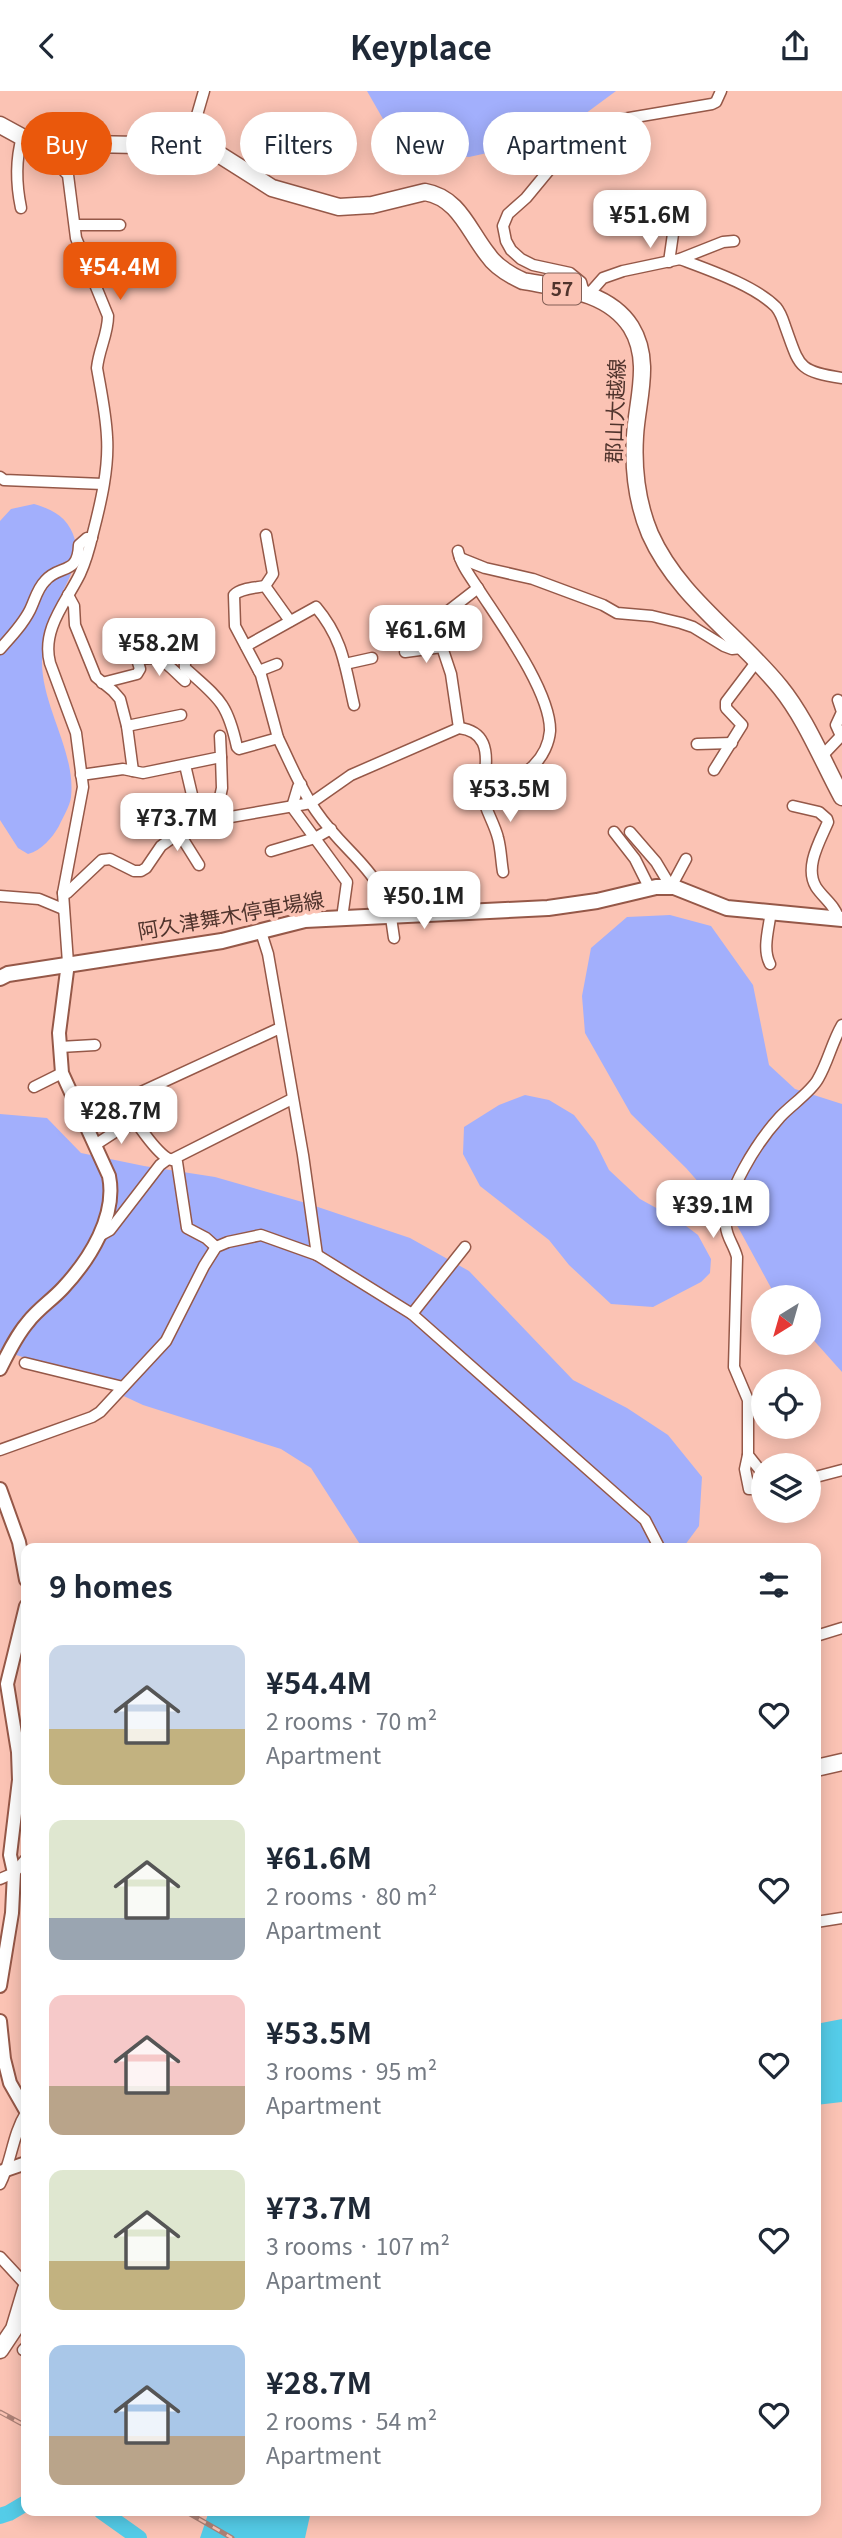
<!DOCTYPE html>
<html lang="en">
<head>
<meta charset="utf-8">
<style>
  :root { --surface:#fff; --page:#f2f2f3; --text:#1f2937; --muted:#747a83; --accent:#ea580c }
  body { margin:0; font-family:Georgia,"Noto Sans JP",serif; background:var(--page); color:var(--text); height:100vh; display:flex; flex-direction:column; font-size:26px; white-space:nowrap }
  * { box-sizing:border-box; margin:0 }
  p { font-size:23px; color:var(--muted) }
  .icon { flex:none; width:38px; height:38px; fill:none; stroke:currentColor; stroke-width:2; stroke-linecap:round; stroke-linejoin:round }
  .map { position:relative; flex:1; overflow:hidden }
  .details { position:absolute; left:21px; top:1452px; width:800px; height:973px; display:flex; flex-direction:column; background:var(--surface); border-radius:14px; box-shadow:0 4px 18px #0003 }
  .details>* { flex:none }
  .hud { position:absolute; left:21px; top:21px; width:802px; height:63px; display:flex; gap:14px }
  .needle { width:46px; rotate:217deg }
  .fabs { position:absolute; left:751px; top:1194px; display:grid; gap:14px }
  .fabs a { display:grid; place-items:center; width:70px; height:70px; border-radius:50%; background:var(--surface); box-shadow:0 4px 18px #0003; font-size:35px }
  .price { position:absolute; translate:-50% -60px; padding:0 16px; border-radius:14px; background:#fff; color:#222; font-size:23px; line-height:46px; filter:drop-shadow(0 2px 4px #0008) }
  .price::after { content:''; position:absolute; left:50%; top:42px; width:21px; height:16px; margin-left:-10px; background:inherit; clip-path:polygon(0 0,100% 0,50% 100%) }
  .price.selected { background:var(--accent); color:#fff }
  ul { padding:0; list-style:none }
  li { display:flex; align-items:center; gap:21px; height:175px; padding:0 28px }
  li span { display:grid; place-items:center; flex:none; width:196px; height:140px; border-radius:14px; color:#555 }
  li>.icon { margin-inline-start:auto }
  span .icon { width:84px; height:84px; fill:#fffc; stroke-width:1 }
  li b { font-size:30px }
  h2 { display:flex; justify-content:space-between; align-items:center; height:84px; padding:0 28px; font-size:30px }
  .chip { padding:0 24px; border-radius:32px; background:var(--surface); box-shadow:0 4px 18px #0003; font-size:24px; line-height:63px }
  .chip.selected { background:var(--accent); color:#fff }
  header { display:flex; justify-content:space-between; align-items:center; height:91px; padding:0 28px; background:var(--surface); font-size:32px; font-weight:700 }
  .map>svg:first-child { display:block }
</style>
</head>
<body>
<header><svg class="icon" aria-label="back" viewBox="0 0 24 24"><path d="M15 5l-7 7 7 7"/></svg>Keyplace<svg class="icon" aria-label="share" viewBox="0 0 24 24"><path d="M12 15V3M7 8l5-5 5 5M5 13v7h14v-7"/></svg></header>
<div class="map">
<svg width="842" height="2447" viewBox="0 0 842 2447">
  <rect width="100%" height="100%" fill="#fbc3b4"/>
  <g fill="#a2affc">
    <polygon points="367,0 616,0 551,48 469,66 427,61 387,35"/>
    <path d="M34,413C54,419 69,427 75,449C80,474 66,492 56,514C49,531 43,553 42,571C42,616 76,661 71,706C70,715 63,726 59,735C52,747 42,759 28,763L18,757L0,729V430L11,418Z"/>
    <polygon points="670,824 711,835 753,894 769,974 795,998 842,1013 842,1281 809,1244 808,1206 776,1206 738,1136 686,1077 631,1023 585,942 582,905 591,857 627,826"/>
    <polygon points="525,1004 549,1009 574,1024 595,1051 609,1079 640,1108 678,1129 698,1144 711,1168 710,1182 701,1191 653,1216 611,1213 569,1174 549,1149 480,1095 463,1063 464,1036 499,1014"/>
    <polygon points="0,1023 47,1027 81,1062 144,1075 215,1086 306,1112 410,1147 469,1180 573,1289 627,1317 668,1344 702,1386 699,1435 682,1458 363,1458 311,1377 281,1358 143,1314 74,1282 0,1259"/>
  </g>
  <g fill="#54cce8">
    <polygon points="842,1928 842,2011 816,2014 816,1933"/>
    <polygon points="209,2420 311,2420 305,2447 200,2447"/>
  </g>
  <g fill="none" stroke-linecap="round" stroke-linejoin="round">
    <g stroke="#54cce8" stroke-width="16">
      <polyline points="101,2420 139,2447"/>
      <polyline points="0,2425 9,2422 26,2412"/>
    </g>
    <defs>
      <g id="minor">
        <polyline points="587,34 602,53"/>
        <path d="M58,53V74L68,84L76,147L108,225C108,243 99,258 97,277C101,300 106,323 107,346C109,377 101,411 93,442C90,455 86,470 80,483C67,510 41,538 50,572L76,642L83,696L63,802L68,872"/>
        <polyline points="188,55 204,0"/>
        <polyline points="663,116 675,129 669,171"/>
        <path d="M21,117C16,93 15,71 22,46"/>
        <polyline points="75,134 120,134"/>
        <path d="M680,168C709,179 754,194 776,216C781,222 783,229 785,235C800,276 797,280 842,287"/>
        <polyline points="584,202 581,191 570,182 533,174 521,168 511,159 506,150 503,135 508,123 526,107 564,61 577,39 582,35 712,13 716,11 721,0"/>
        <polyline points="588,204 603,187 623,180 680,168 723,151 734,150"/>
        <polyline points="0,386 4,389 103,393"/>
        <polyline points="460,467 485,477 533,488 603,514 617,522 652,525 681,532 693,536 724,555 732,558 742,557"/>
        <polyline points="265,495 273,483 266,444"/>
        <polyline points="68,504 74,515 75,534 96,586 113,600 120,608 127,635 133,680"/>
        <path d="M392,526C408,545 414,547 439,547"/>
        <path d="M246,555L316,516C343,548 345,575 354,614"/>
        <path d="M0,558C11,546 23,533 30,519C35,509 37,498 45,490C59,473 78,485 79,454L87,447H92"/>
        <polyline points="405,561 442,556"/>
        <path d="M137,569C163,563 166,573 185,590"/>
        <polyline points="345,573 372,567"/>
        <polyline points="259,580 277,573"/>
        <path d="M102,592L137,583L140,578L130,545C152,538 172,530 194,541C197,553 183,563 185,577C218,607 227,610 237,656L239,658L278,647C290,671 300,697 316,720C350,770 387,778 394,847"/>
        <polyline points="127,635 181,624"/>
        <polyline points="459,637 451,583 439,547 439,539 447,521 478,497"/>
        <path d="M278,647L261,584L235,535L234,504C241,497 255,497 265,495L290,530"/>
        <polyline points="697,653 732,652"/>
        <polyline points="821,666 841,645 836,634 842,621 838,609"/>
        <polyline points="185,674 193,708"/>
        <polyline points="714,679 742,634 726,617 726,611 757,570"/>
        <path d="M485,682C474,704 493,726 498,747C501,758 501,769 503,781"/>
        <polyline points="81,684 123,678 143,682 221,666 220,645"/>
        <polyline points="301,693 298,696 292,716 347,791 342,827"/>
        <path d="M793,715L819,721L827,728L828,731C820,750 804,776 816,796C824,808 834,813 839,828"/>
        <polyline points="219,728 217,720 222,697 221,666"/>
        <polyline points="614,741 635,768 650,798"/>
        <polyline points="630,741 656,771 671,796"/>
        <polyline points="179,742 199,774"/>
        <polyline points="271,760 315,747 331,738"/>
        <polyline points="671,796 686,768"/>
        <path d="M63,802H67L102,769L110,768L134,780H141L146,777L161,755L182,740L219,728L311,712L351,684L459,637C485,640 488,659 485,682L491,688C507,692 524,685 534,674C543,665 549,652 550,640C551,602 502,534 481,502C473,489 461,475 458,460"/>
        <polyline points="0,805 39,808 63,818"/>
        <polyline points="261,841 268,863 303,1064 317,1164"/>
        <path d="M770,873C762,858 769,837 771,820"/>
        <polyline points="60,956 95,954"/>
        <polyline points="34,996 62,982"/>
        <polyline points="95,1054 121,1037 136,1033"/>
        <polyline points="173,1068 292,1008"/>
        <polyline points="99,1145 110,1139 160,1074 168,1068"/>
        <path d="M216,1156L206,1147L187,1137L177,1071C174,1069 170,1069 167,1067C155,1059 126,1021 126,1008L280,937"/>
        <polyline points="412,1223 465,1156"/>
        <polyline points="25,1272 123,1296"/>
        <polyline points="0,1359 92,1326 100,1321 166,1250 204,1175 216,1156 228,1151 261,1144 317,1164 412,1223 645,1429 660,1458"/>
        <polyline points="748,1364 745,1378 749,1398 763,1398"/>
        <path d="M763,1383L748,1364V1309L734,1276L737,1166C734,1154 727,1147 726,1136C724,1102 758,1050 780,1026C791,1014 811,1001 818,988C828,971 832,951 842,934"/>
        <polyline points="808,1388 842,1379"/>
        <polyline points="816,1545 842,1537"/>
        <polyline points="0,1788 14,1782 26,1768"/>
        <polyline points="816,1831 842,1827"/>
        <path d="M0,2093C12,2070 12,2044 26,2022"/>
        <polyline points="0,2166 26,2194"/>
        <polyline points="23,2259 26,2256"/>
      </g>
      <g id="tertiary">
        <path d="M0,1278C8,1262 16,1245 28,1231C38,1218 52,1209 63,1197C90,1168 117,1125 109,1085L62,982L59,942L68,872"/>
        <polyline points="0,1398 19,1451 26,1489"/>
        <polyline points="0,1895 12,1822 14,1782 10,1764 19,1689 18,1661 7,1593 26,1515"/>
        <polyline points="0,1930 4,1968 10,1992 26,2020"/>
        <polyline points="0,2081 26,2072"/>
      </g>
      <polyline id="secondary" points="0,887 8,883 222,850 305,829 548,817 597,810 656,796 674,796 727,817 842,828"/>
      <g id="primary">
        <path d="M0,34L22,46L39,52L188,55L220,64L272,97L339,116L372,114L425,101C459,107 468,139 488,164C496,176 510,184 523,190C561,197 608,200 631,236C652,270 637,309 635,345C633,378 637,412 650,443C678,506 738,544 780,596C806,628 822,669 842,706"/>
        <polyline points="816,1677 842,1671"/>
        <polyline points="0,2259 14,2238 26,2198"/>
      </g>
    </defs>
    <use href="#minor" stroke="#955848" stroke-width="13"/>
    <use href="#tertiary" stroke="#955848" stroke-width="16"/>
    <use href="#secondary" stroke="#955848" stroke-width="18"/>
    <use href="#primary" stroke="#955848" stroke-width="19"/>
    <use href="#minor" stroke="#fff" stroke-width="10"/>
    <use href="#tertiary" stroke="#fff" stroke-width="12"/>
    <use href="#secondary" stroke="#fff" stroke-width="14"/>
    <use href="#primary" stroke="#fff" stroke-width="16"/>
    <defs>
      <g id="rail">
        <polyline points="0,2321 26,2335"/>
        <polyline points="185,2420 232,2447"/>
      </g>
    </defs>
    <use href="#rail" stroke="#ac8176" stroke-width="5"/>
    <use href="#rail" stroke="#fbc3b4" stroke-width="2.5" stroke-dasharray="8" stroke-linecap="butt"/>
  </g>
  <g text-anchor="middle" stroke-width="7" stroke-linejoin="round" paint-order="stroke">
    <rect fill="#fbc3b4" stroke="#835f56" stroke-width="2" x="543" y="182.5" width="38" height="31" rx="5"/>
    <g font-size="19" font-weight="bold" fill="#50342d">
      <text x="562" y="205">57</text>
    </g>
    <g font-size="21" fill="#50342d" stroke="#fbc3b4">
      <text transform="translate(616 320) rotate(-88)" y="7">郡山大越線</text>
      <text transform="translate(231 825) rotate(-10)" y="7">阿久津舞木停車場線</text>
    </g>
  </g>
</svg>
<div class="fabs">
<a><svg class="needle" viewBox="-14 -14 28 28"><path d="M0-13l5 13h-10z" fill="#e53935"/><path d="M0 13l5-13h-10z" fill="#747a83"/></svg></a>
<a><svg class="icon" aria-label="locate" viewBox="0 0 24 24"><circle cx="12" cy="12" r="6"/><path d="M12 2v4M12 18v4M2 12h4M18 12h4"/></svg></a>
<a><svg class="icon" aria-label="layers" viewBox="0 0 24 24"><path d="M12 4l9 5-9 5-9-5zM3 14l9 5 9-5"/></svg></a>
</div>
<b class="price" style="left:650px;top:159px">¥51.6M</b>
<b class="price selected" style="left:120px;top:211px">¥54.4M</b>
<b class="price" style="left:426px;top:574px">¥61.6M</b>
<b class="price" style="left:159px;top:587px">¥58.2M</b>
<b class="price" style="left:510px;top:733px">¥53.5M</b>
<b class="price" style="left:177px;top:762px">¥73.7M</b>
<b class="price" style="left:424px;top:840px">¥50.1M</b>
<b class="price" style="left:121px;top:1055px">¥28.7M</b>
<b class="price" style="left:713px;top:1149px">¥39.1M</b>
<div class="hud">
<a class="chip selected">Buy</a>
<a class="chip">Rent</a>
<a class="chip">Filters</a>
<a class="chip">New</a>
<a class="chip">Apartment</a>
</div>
<section class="details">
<h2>9 homes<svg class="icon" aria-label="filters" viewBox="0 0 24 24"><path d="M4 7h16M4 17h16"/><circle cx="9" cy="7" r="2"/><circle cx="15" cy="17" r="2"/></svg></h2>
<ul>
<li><span style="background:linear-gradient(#c9d6e8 60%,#c2b280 0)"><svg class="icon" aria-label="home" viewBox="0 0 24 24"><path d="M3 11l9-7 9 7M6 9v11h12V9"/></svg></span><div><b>¥54.4M</b><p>2 rooms · 70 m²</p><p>Apartment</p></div><svg class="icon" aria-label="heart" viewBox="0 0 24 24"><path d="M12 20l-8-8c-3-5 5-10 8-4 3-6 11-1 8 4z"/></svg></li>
<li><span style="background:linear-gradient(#dfe7d0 70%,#9aa5b1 0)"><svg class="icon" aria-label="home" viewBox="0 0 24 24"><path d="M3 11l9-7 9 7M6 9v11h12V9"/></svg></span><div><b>¥61.6M</b><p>2 rooms · 80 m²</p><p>Apartment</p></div><svg class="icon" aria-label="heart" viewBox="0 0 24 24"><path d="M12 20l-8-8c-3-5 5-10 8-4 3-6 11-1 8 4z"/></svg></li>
<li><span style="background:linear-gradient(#f6c9c9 65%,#b9a48a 0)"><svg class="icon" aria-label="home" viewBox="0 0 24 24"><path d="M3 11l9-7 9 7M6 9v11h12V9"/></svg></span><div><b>¥53.5M</b><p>3 rooms · 95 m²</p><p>Apartment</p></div><svg class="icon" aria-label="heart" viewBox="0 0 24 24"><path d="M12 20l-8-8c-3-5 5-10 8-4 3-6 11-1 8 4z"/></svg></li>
<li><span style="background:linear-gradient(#dfe7d0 65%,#c2b280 0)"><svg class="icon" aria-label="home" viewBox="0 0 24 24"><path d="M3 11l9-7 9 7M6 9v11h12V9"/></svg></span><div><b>¥73.7M</b><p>3 rooms · 107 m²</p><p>Apartment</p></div><svg class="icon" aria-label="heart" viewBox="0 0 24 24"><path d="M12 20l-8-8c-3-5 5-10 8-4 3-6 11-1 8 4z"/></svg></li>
<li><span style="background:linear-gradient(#a9c7e8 65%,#b9a48a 0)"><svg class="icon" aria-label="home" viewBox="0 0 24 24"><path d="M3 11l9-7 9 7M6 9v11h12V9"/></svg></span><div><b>¥28.7M</b><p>2 rooms · 54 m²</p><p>Apartment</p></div><svg class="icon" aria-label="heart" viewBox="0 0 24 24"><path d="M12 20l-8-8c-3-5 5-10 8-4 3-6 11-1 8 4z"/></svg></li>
</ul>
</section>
</div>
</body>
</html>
